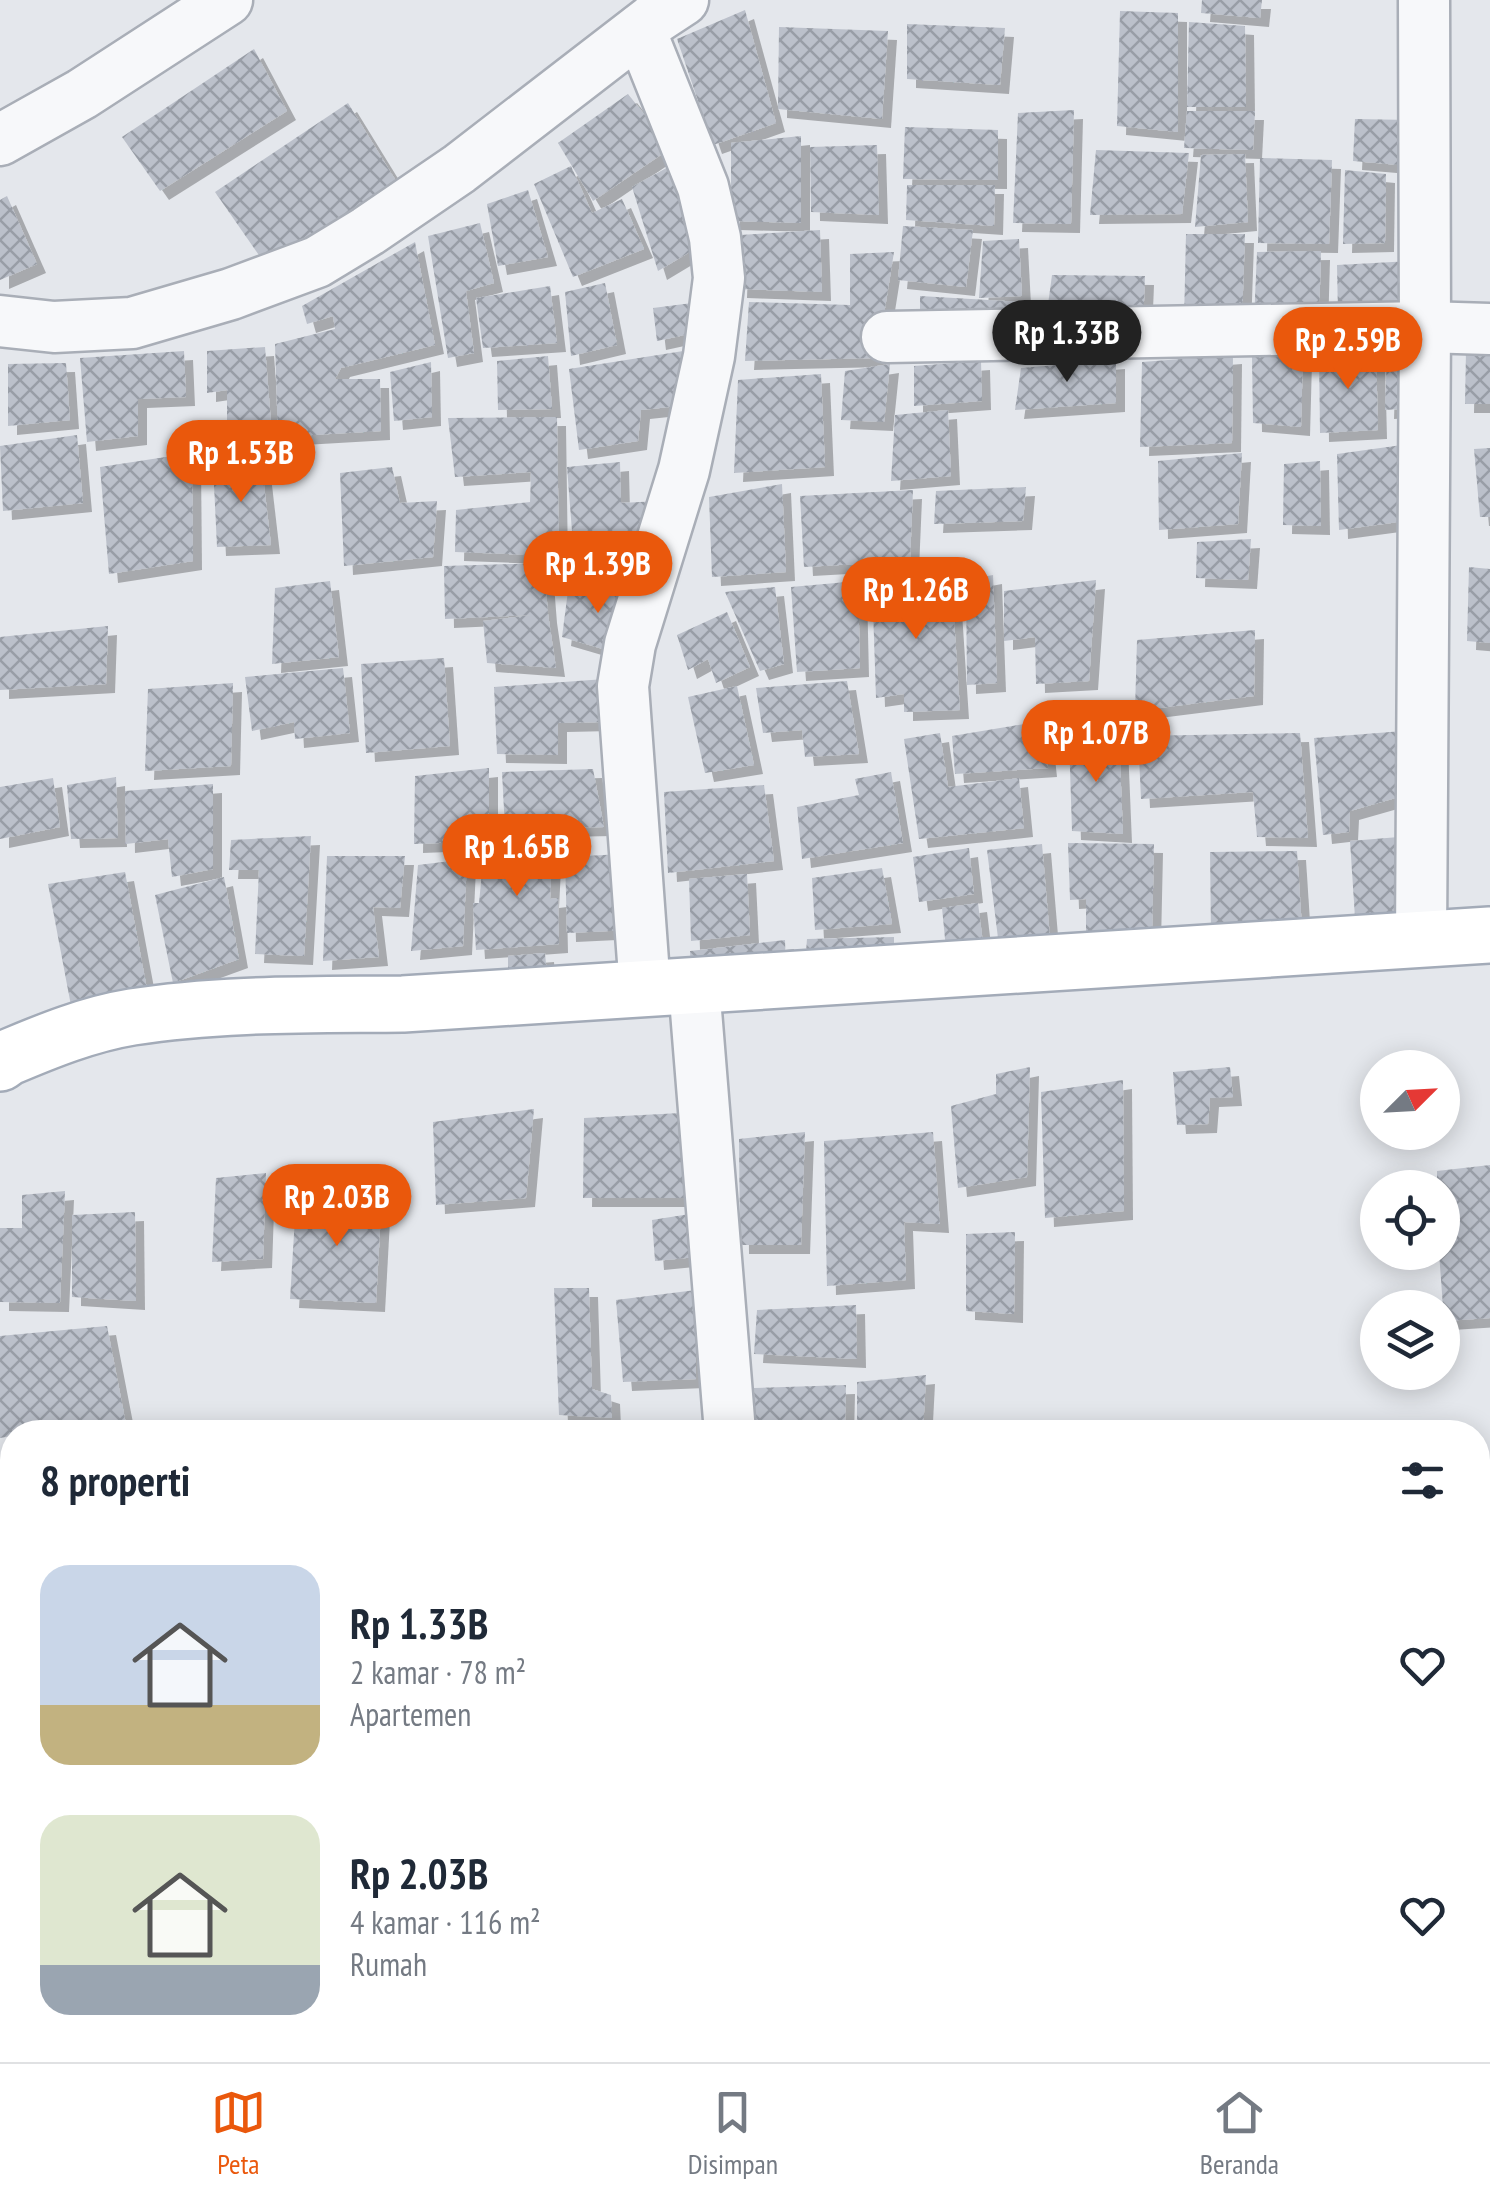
<!DOCTYPE html>
<html lang="id">
<head>
<meta charset="utf-8">
<style>
  :root { --surface:#fff; --page:#f2f2f3; --text:#1f2937; --muted:#747a83; --line:#e0e1e3; --accent:#ea580c }
  body { margin:0; font-family:"PT Sans Narrow",sans-serif; background:var(--page); color:var(--text); height:100vh; display:flex; flex-direction:column; font-size:38px; white-space:nowrap }
  * { box-sizing:border-box; margin:0 }
  p { font-size:32px; color:var(--muted) }
  .icon { flex:none; width:55px; height:55px; fill:none; stroke:currentColor; stroke-width:2; stroke-linecap:round; stroke-linejoin:round }
  .map { position:relative; flex:1; overflow:hidden }
  .side { position:absolute; left:0px; top:1420px; width:1490px; height:642px; display:flex; flex-direction:column; background:var(--surface); border-radius:40px 40px 0 0; box-shadow:0 5px 25px #0003 }
  .side>* { flex:none }
  .needle { width:65px; rotate:66deg }
  .buttons { position:absolute; left:1360px; top:1050px; display:grid; gap:20px }
  .buttons a { display:grid; place-items:center; width:100px; height:100px; border-radius:50%; background:var(--surface); box-shadow:0 5px 25px #0003; font-size:50px }
  .price { position:absolute; translate:-50% -85px; padding:0 22px; border-radius:35px; background:var(--accent); color:#fff; font-size:32px; line-height:65px; filter:drop-shadow(0 2px 5px #0008) }
  .price::after { content:''; position:absolute; left:50%; top:60px; width:30px; height:22px; margin-left:-15px; background:inherit; clip-path:polygon(0 0,100% 0,50% 100%) }
  .price.selected { background:#222; color:#fff }
  ul { padding:0; list-style:none }
  li { display:flex; align-items:center; gap:30px; height:250px; padding:0 40px }
  li span { display:grid; place-items:center; flex:none; width:280px; height:200px; border-radius:30px; color:#555 }
  li>.icon { margin-inline-start:auto }
  span .icon { width:120px; height:120px; fill:#fffc; stroke-width:1 }
  li b { font-size:42px }
  h2 { display:flex; justify-content:space-between; align-items:center; height:120px; padding:0 40px; font-size:42px }
  .tab-bar { display:flex; justify-content:space-around; align-items:center; height:140px; border-top:2px solid var(--line); background:var(--surface); font-size:28px; color:var(--muted) }
  .tab-bar a { display:grid; justify-items:center; gap:5px }
  .tab-bar .selected { color:var(--accent) }
  .map>svg:first-child { display:block }
</style>
</head>
<body>
<div class="map">
<svg width="1490" height="2062" viewBox="0 0 1490 2062">
  <defs>
    <pattern id="building-cross-hatch" width="8" height="8" patternUnits="userSpaceOnUse" patternTransform="scale(2.5)"><rect width="8" height="8" fill="#bbc0ca"/><path d="M0 0l8 8M0 8l8-8" fill="none" stroke="#989da6"/></pattern>
    <filter id="shadow"><feDropShadow dx="9" dy="9" stdDeviation="0" flood-color="#0004"/></filter>
  </defs>
  <rect width="100%" height="100%" fill="#e4e7ec"/>
  <g fill="url(#building-cross-hatch)" filter="url(#shadow)">
    <polygon points="1202,0 1262,0 1260,18 1201,13"/>
    <polygon points="745,10 776,123 713,145 677,39"/>
    <polygon points="1120,11 1178,13 1178,132 1117,126"/>
    <polygon points="1189,22 1245,26 1246,107 1187,107"/>
    <polygon points="907,24 1005,28 1000,85 907,79"/>
    <polygon points="779,27 888,31 882,119 778,109"/>
    <polygon points="254,49 287,111 160,191 122,137"/>
    <polygon points="628,94 671,148 593,201 558,143"/>
    <polygon points="348,103 401,189 320,240 263,261 215,192"/>
    <polygon points="1074,110 1071,224 1013,223 1018,113"/>
    <polygon points="1187,111 1255,111 1253,150 1184,148"/>
    <polygon points="1355,119 1411,120 1411,166 1353,161"/>
    <polygon points="905,127 998,130 998,180 903,179"/>
    <polygon points="801,136 801,223 731,221 731,143"/>
    <polygon points="877,145 879,215 811,212 810,147"/>
    <polygon points="1096,150 1189,153 1182,214 1090,215"/>
    <polygon points="1245,154 1248,222 1195,227 1201,155"/>
    <polygon points="1260,158 1332,160 1329,244 1258,243"/>
    <polygon points="571,166 592,213 622,199 644,249 573,277 534,184"/>
    <polygon points="670,166 703,244 658,271 632,187"/>
    <polygon points="1345,170 1386,174 1385,243 1343,244"/>
    <polygon points="907,185 995,185 994,226 906,220"/>
    <polygon points="528,190 548,257 498,266 487,204"/>
    <polygon points="7,196 37,264 0,280 0,200"/>
    <polygon points="480,223 494,283 466,291 474,353 448,358 428,236"/>
    <polygon points="903,226 973,230 966,287 898,280"/>
    <polygon points="820,230 822,292 738,289 740,235"/>
    <polygon points="1186,234 1245,234 1242,320 1184,322"/>
    <polygon points="1019,239 1022,296 979,298 983,241"/>
    <polygon points="415,242 435,345 341,368 335,379 380,379 381,431 278,437 275,344 335,329 333,316 307,324 302,306"/>
    <polygon points="1321,251 1319,321 1254,321 1257,252"/>
    <polygon points="894,252 877,358 745,361 749,302 850,305 850,254"/>
    <polygon points="1411,261 1413,318 1338,316 1337,265"/>
    <polygon points="1052,275 1145,276 1143,326 1045,327"/>
    <polygon points="605,283 617,345 571,356 565,292"/>
    <polygon points="550,286 557,343 483,348 476,298"/>
    <polygon points="920,296 1024,302 1023,331 920,330"/>
    <polygon points="700,302 703,331 657,341 653,308"/>
    <polygon points="265,347 271,423 227,423 227,390 207,393 207,351"/>
    <polygon points="696,349 688,405 641,410 638,441 579,450 569,369"/>
    <polygon points="1376,350 1378,430 1320,433 1319,354"/>
    <polygon points="1416,350 1416,408 1385,410 1387,352"/>
    <polygon points="1490,350 1490,404 1465,404 1466,351"/>
    <polygon points="184,351 186,397 138,399 138,436 87,442 80,358"/>
    <polygon points="1303,353 1301,427 1253,423 1252,356"/>
    <polygon points="1233,355 1232,443 1140,447 1142,362"/>
    <polygon points="548,356 552,409 498,410 497,361"/>
    <polygon points="1116,360 1116,403 1015,410 1021,368"/>
    <polygon points="981,361 982,401 914,406 914,366"/>
    <polygon points="431,362 432,417 394,421 390,372"/>
    <polygon points="66,363 70,420 8,426 8,364"/>
    <polygon points="890,364 884,422 841,420 845,371"/>
    <polygon points="821,374 825,467 734,473 738,380"/>
    <polygon points="948,410 951,476 891,481 895,415"/>
    <polygon points="557,417 559,556 455,552 456,510 530,502 531,472 455,477 448,418"/>
    <polygon points="77,435 83,503 3,511 0,446"/>
    <polygon points="1402,445 1406,521 1339,530 1337,454"/>
    <polygon points="1490,448 1490,517 1480,517 1474,449"/>
    <polygon points="192,453 193,561 109,574 100,467"/>
    <polygon points="1242,453 1238,524 1159,530 1158,461"/>
    <polygon points="261,459 271,545 217,547 213,464"/>
    <polygon points="1320,461 1321,526 1283,525 1284,464"/>
    <polygon points="620,462 621,503 659,501 642,566 575,570 567,467"/>
    <polygon points="392,467 400,503 437,501 433,557 344,566 340,473"/>
    <polygon points="782,484 786,572 712,577 709,497"/>
    <polygon points="1026,487 1023,521 934,524 936,491"/>
    <polygon points="913,490 910,561 804,567 800,496"/>
    <polygon points="1251,539 1248,580 1196,578 1197,542"/>
    <polygon points="544,563 548,614 556,668 487,663 483,621 531,615 445,619 444,566"/>
    <polygon points="1469,567 1490,569 1490,643 1467,641"/>
    <polygon points="951,573 960,710 904,712 904,694 876,698 872,578"/>
    <polygon points="993,575 997,683 967,685 966,580"/>
    <polygon points="1096,580 1089,681 1036,684 1035,637 1004,641 1004,591"/>
    <polygon points="330,581 339,657 272,664 275,588"/>
    <polygon points="858,581 860,668 797,672 791,587"/>
    <polygon points="569,583 637,591 620,654 562,637"/>
    <polygon points="775,587 784,664 760,671 725,592"/>
    <polygon points="727,612 750,667 716,683 708,659 688,670 677,635"/>
    <polygon points="108,626 106,684 0,690 0,637"/>
    <polygon points="1255,630 1254,696 1135,711 1137,640"/>
    <polygon points="444,658 450,746 366,753 361,664"/>
    <polygon points="343,668 350,733 295,739 294,722 252,731 245,677"/>
    <polygon points="605,679 603,722 558,723 558,755 497,754 494,687"/>
    <polygon points="847,681 859,754 805,757 802,730 763,733 756,688"/>
    <polygon points="233,683 231,766 145,771 148,689"/>
    <polygon points="737,686 754,765 705,773 688,697"/>
    <polygon points="1043,721 1048,768 955,774 952,736"/>
    <polygon points="1403,731 1406,795 1350,811 1349,832 1323,835 1314,738"/>
    <polygon points="940,733 948,787 1019,778 1024,828 919,839 904,739"/>
    <polygon points="1300,733 1308,838 1257,837 1253,792 1141,799 1138,736"/>
    <polygon points="1119,737 1123,834 1072,831 1069,738"/>
    <polygon points="489,768 489,841 414,844 415,776"/>
    <polygon points="593,769 604,827 505,829 502,772"/>
    <polygon points="891,772 903,843 802,859 797,807 859,795 855,779"/>
    <polygon points="116,777 118,838 71,839 67,785"/>
    <polygon points="53,778 60,827 0,839 0,787"/>
    <polygon points="213,784 213,869 172,877 168,839 126,844 125,791"/>
    <polygon points="764,785 774,861 668,873 664,792"/>
    <polygon points="311,836 304,956 255,954 259,870 229,870 231,840"/>
    <polygon points="1411,836 1411,931 1356,933 1350,841"/>
    <polygon points="553,840 550,899 558,898 559,944 476,950 473,903 479,903 484,852"/>
    <polygon points="1068,843 1154,844 1152,934 1086,935 1086,899 1070,900"/>
    <polygon points="1042,844 1051,950 1000,954 987,850"/>
    <polygon points="969,848 974,894 919,902 913,857"/>
    <polygon points="1297,851 1302,928 1211,933 1210,852"/>
    <polygon points="623,854 629,930 567,933 565,857"/>
    <polygon points="327,856 405,856 400,908 373,907 379,957 323,961"/>
    <polygon points="467,859 463,946 411,951 418,865"/>
    <polygon points="882,868 892,924 815,930 812,878"/>
    <polygon points="125,872 149,1000 72,1011 48,884"/>
    <polygon points="747,874 750,935 691,941 689,879"/>
    <polygon points="224,877 239,959 173,983 155,895"/>
    <polygon points="978,903 985,960 947,959 942,908"/>
    <polygon points="894,937 894,964 805,964 807,939"/>
    <polygon points="785,940 786,969 691,976 690,951"/>
    <polygon points="545,953 548,986 508,986 508,956"/>
    <polygon points="1030,1067 1027,1177 958,1188 951,1106 996,1094 996,1074"/>
    <polygon points="1230,1067 1233,1097 1210,1098 1208,1124 1177,1125 1173,1072"/>
    <polygon points="1123,1080 1124,1211 1045,1218 1041,1092"/>
    <polygon points="534,1109 526,1198 436,1205 433,1122"/>
    <polygon points="681,1113 689,1198 583,1198 584,1118"/>
    <polygon points="805,1132 801,1245 740,1245 739,1139"/>
    <polygon points="933,1132 940,1224 904,1222 906,1280 827,1286 824,1141"/>
    <polygon points="1490,1165 1490,1318 1444,1321 1439,1252 1442,1252 1442,1188 1437,1188 1437,1171"/>
    <polygon points="266,1173 263,1259 212,1262 216,1178"/>
    <polygon points="65,1191 60,1303 0,1302 0,1228 22,1228 22,1195"/>
    <polygon points="382,1193 376,1303 290,1299 296,1202"/>
    <polygon points="135,1212 136,1301 72,1297 72,1215"/>
    <polygon points="696,1213 696,1257 655,1261 652,1220"/>
    <polygon points="1015,1232 1014,1314 966,1311 966,1234"/>
    <polygon points="554,1288 589,1288 592,1389 611,1395 612,1418 559,1415"/>
    <polygon points="696,1290 696,1379 623,1382 616,1300"/>
    <polygon points="856,1305 857,1359 754,1354 757,1310"/>
    <polygon points="107,1326 126,1424 47,1432 12,1432 12,1436 0,1438 0,1336"/>
    <polygon points="926,1375 923,1432 857,1432 857,1382"/>
    <polygon points="846,1385 845,1427 755,1432 754,1388"/>
    <polygon points="7,1549 12,1549 12,1635 6,1636"/>
    <rect x="1478" y="1566" width="12" height="76"/>
    <rect x="1478" y="1658" width="12" height="65"/>
    <polygon points="1490,1736 1490,1810 1478,1811 1478,1737"/>
    <rect x="0" y="1787" width="12" height="82"/>
    <polygon points="12,1881 12,1949 0,1950 0,1882"/>
    <polygon points="1478,2006 1490,2006 1490,2062 1350,2062 1349,2050 1478,2050"/>
    <polygon points="12,2017 12,2045 0,2046 0,2018"/>
    <rect x="70" y="2050" width="106" height="12"/>
    <polygon points="264,2050 323,2050 324,2062 264,2062"/>
    <polygon points="377,2050 459,2050 460,2062 378,2062"/>
    <rect x="475" y="2050" width="44" height="12"/>
    <polygon points="826,2050 937,2050 937,2062 825,2062"/>
    <rect x="948" y="2050" width="35" height="12"/>
    <rect x="992" y="2050" width="45" height="12"/>
    <rect x="1046" y="2050" width="43" height="12"/>
    <rect x="1096" y="2050" width="94" height="12"/>
    <polygon points="59,2051 60,2062 7,2062 6,2052"/>
  </g>
  <g fill="none" stroke-linecap="round" stroke-linejoin="round">
    <defs>
      <g id="minor">
        <polyline points="640,30 703,187 715,238 719,278 709,356 684,470 630,644 623,686 645,989"/>
        <polyline points="0,140 82,94 227,0"/>
        <polyline points="0,321 54,327 132,323 231,294 317,262 368,231 459,169 651,21 683,0"/>
        <polyline points="887,337 1425,327 1490,329"/>
        <polyline points="1421,939 1425,327 1424,0"/>
        <polyline points="694,986 730,1432"/>
        <polyline points="728,2062 730,2050"/>
      </g>
      <path id="primary" d="M0,1063L7,1058C47,1041 89,1024 132,1017C220,1003 314,1005 403,1004L1490,935"/>
    </defs>
    <use href="#minor" stroke="#a9aeb7" stroke-width="55"/>
    <use href="#primary" stroke="#a3abb8" stroke-width="60"/>
    <use href="#minor" stroke="#f7f8fa" stroke-width="50"/>
    <use href="#primary" stroke="#fff" stroke-width="55"/>
  </g>
</svg>
<div class="buttons">
<a><svg class="needle" viewBox="-14 -14 28 28"><path d="M0-13l5 13h-10z" fill="#e53935"/><path d="M0 13l5-13h-10z" fill="#747a83"/></svg></a>
<a><svg class="icon" aria-label="locate" viewBox="0 0 24 24"><circle cx="12" cy="12" r="6"/><path d="M12 2v4M12 18v4M2 12h4M18 12h4"/></svg></a>
<a><svg class="icon" aria-label="layers" viewBox="0 0 24 24"><path d="M12 4l9 5-9 5-9-5zM3 14l9 5 9-5"/></svg></a>
</div>
<b class="price selected" style="left:1067px;top:385px">Rp 1.33B</b>
<b class="price" style="left:1348px;top:392px">Rp 2.59B</b>
<b class="price" style="left:241px;top:505px">Rp 1.53B</b>
<b class="price" style="left:598px;top:616px">Rp 1.39B</b>
<b class="price" style="left:916px;top:642px">Rp 1.26B</b>
<b class="price" style="left:1096px;top:785px">Rp 1.07B</b>
<b class="price" style="left:517px;top:899px">Rp 1.65B</b>
<b class="price" style="left:337px;top:1249px">Rp 2.03B</b>
<section class="side">
<h2>8 properti<svg class="icon" aria-label="filters" viewBox="0 0 24 24"><path d="M4 7h16M4 17h16"/><circle cx="9" cy="7" r="2"/><circle cx="15" cy="17" r="2"/></svg></h2>
<ul>
<li><span style="background:linear-gradient(#c9d6e8 70%,#c2b280 0)"><svg class="icon" aria-label="home" viewBox="0 0 24 24"><path d="M3 11l9-7 9 7M6 9v11h12V9"/></svg></span><div><b>Rp 1.33B</b><p>2 kamar · 78 m²</p><p>Apartemen</p></div><svg class="icon" aria-label="heart" viewBox="0 0 24 24"><path d="M12 20l-8-8c-3-5 5-10 8-4 3-6 11-1 8 4z"/></svg></li>
<li><span style="background:linear-gradient(#dfe7d0 75%,#9aa5b1 0)"><svg class="icon" aria-label="home" viewBox="0 0 24 24"><path d="M3 11l9-7 9 7M6 9v11h12V9"/></svg></span><div><b>Rp 2.03B</b><p>4 kamar · 116 m²</p><p>Rumah</p></div><svg class="icon" aria-label="heart" viewBox="0 0 24 24"><path d="M12 20l-8-8c-3-5 5-10 8-4 3-6 11-1 8 4z"/></svg></li>
</ul>
</section>
</div>
<nav class="tab-bar">
<a class="selected"><svg class="icon" aria-label="map" viewBox="0 0 24 24"><path d="M3 6l6-2 6 2 6-2v14l-6 2-6-2-6 2zM9 4v14M15 6v14"/></svg>Peta</a>
<a><svg class="icon" aria-label="saved" viewBox="0 0 24 24"><path d="M7 4h10v16l-5-4-5 4z"/></svg>Disimpan</a>
<a><svg class="icon" aria-label="home" viewBox="0 0 24 24"><path d="M3 11l9-7 9 7M6 9v11h12V9"/></svg>Beranda</a>
</nav>
</body>
</html>
